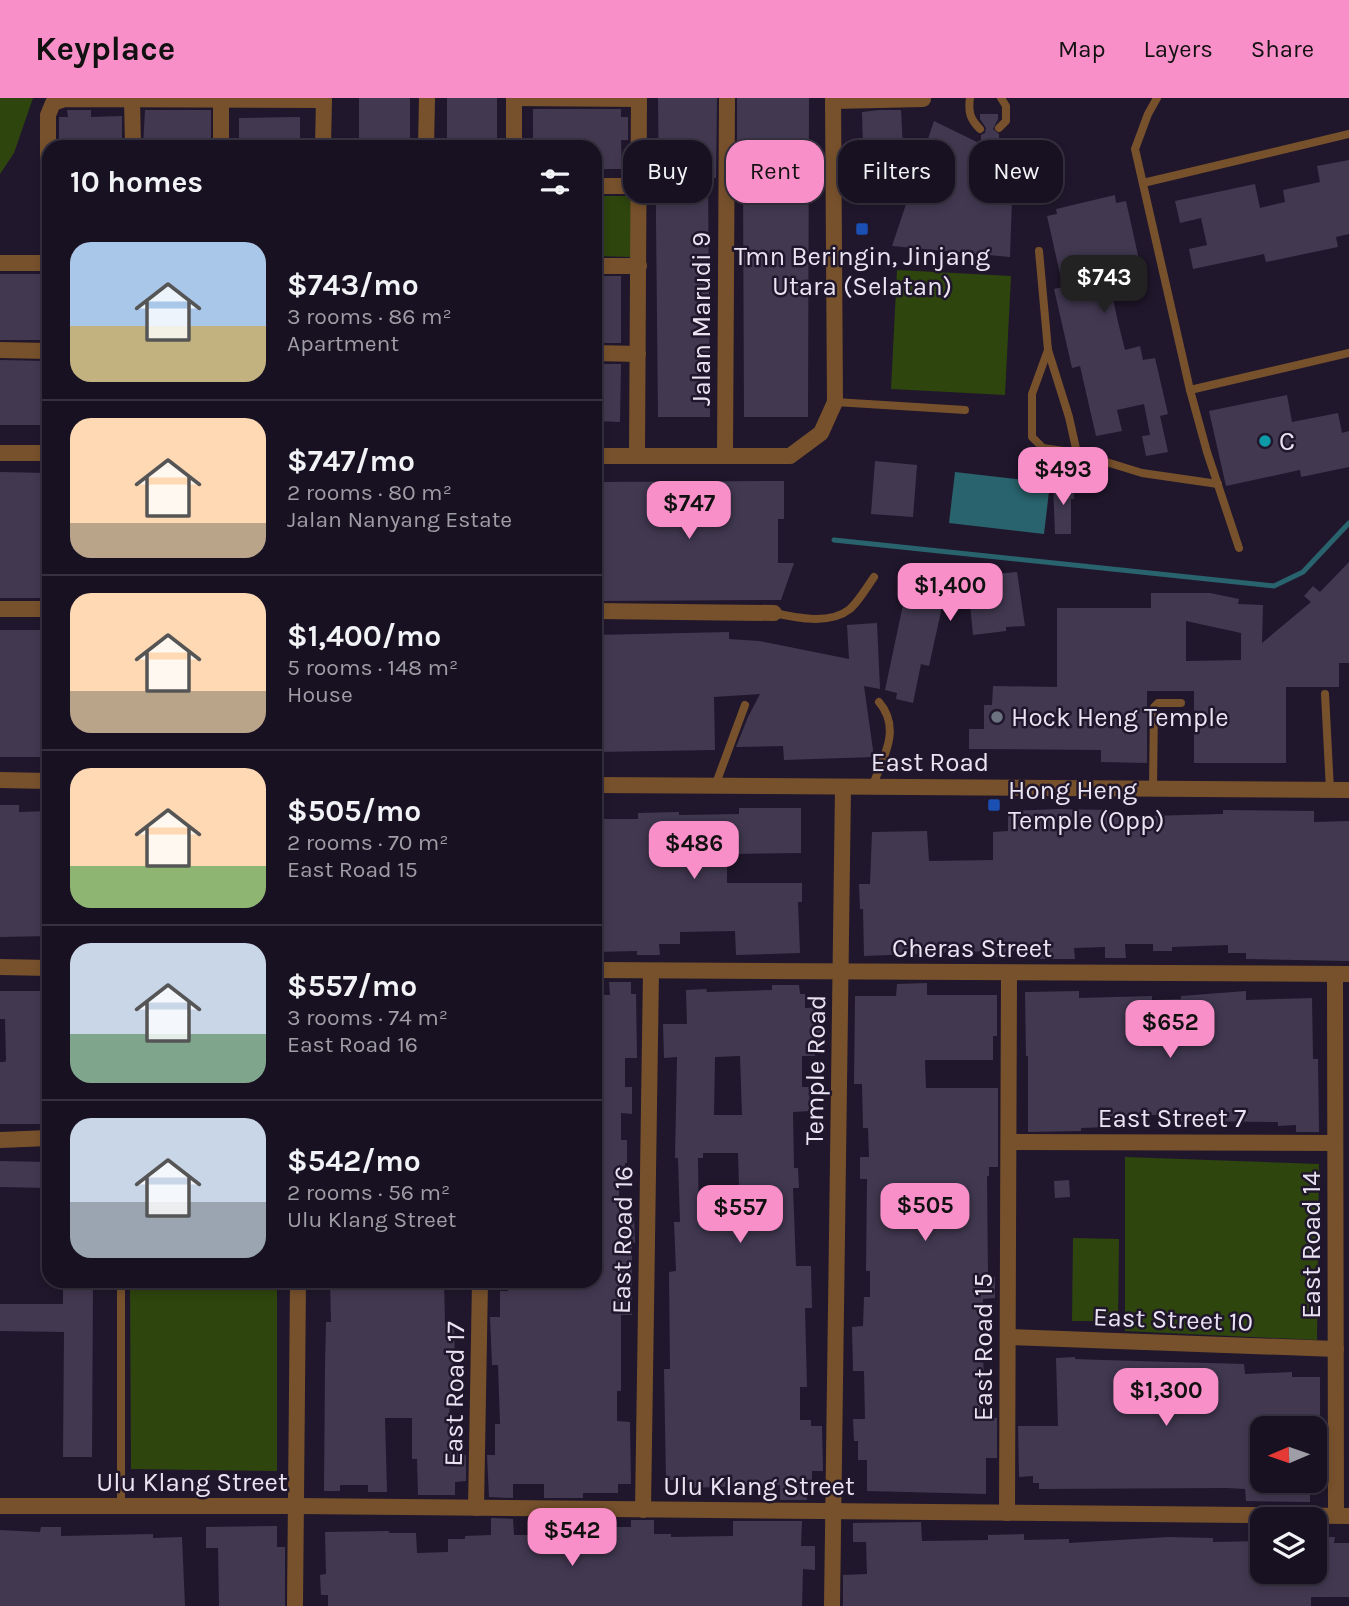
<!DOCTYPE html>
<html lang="en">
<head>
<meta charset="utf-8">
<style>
  :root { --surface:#181121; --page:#211a2a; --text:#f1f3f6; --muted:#9f9da5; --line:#36313f; --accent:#f98fc9 }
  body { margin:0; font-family:Karla,sans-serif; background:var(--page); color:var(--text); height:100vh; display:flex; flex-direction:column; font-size:26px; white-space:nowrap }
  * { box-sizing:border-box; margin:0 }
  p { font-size:23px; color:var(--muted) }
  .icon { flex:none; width:38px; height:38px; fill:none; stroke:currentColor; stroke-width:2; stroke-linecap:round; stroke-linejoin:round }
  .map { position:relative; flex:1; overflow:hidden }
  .sheet { position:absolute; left:42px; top:42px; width:560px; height:1148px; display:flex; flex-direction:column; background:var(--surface); border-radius:21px; box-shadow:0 4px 10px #0003,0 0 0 2px var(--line) }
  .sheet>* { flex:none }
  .top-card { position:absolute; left:623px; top:42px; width:620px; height:63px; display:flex; gap:14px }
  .needle { width:46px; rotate:268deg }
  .fabs { position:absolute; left:1250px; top:1318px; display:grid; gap:14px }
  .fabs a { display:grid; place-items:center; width:77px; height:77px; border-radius:14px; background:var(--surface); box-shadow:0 4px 10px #0003,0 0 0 2px var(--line); font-size:35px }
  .price { position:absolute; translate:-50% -60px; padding:0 16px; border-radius:14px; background:var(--accent); color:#111; font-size:23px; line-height:46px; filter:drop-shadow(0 2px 4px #0008) }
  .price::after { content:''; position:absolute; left:50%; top:42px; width:21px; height:16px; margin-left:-10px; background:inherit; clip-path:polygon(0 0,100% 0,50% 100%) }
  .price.selected { background:#222; color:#fff }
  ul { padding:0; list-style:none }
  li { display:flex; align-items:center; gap:21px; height:175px; padding:0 28px }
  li+li { border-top:2px solid var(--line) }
  li span { display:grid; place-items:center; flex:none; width:196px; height:140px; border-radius:21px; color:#555 }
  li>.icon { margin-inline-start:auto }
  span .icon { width:84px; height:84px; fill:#fffc; stroke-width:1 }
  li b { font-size:30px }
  h2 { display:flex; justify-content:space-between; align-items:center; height:84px; padding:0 28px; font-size:30px }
  .pill { padding:0 24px; border-radius:21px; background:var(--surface); box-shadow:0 4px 10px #0003,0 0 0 2px var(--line); font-size:24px; line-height:63px }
  .pill.selected { background:var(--accent); color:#111 }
  header { display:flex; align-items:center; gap:42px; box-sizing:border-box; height:98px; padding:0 35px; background:var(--accent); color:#111 }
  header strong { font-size:33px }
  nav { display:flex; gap:38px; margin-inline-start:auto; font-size:24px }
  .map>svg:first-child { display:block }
</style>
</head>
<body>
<header>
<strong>Keyplace</strong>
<nav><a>Map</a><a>Layers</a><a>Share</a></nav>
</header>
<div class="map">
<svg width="1349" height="1508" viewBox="0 0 1349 1508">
  <rect width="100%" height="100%" fill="#20172c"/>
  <g fill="#2e450e">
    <polygon points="0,0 33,0 14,55 0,76"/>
    <polygon points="595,98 632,98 631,159 595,158"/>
    <polygon points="897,172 1011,178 1005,297 891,291"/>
    <polygon points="1125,1059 1319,1066 1317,1242 1125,1233"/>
    <polygon points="1073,1140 1119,1141 1118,1223 1072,1223"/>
    <polygon points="130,1183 277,1183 277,1373 131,1371"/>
  </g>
  <polygon fill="#29636d" points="955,374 1050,385 1044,436 949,425"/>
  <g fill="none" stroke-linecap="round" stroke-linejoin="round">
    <polyline stroke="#29636d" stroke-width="5" points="834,442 1274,488 1303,474 1349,425"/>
  </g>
  <g fill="#423951" fill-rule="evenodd">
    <rect x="359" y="0" width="51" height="49"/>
    <rect x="447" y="0" width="50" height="49"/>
    <polygon points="658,0 717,0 716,80 708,80 710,319 658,319 656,121 656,98 659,98"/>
    <polygon points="737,0 809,0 808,319 744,319 743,82 737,80"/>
    <polygon points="533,11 621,11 621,19 628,19 628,42 621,42 622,71 595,71 595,49 533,49"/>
    <polygon points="67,12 91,12 91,19 122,18 122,49 59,49 59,19 68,19"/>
    <polygon points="145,12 211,12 211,49 143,49"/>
    <polygon points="879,12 901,12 903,50 863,51 862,14"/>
    <polygon points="980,16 998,16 998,21 993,31 999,36 999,43 1014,42 1010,159 892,148 934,23 981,46 981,37 985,35 986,30 980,21"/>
    <polygon points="300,19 300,49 239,49 239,20"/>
    <polygon points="1349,62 1349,136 1336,139 1338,149 1266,164 1264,156 1193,171 1189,151 1207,147 1201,120 1180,125 1175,103 1255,86 1260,110 1285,104 1283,92 1320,84 1317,68"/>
    <polygon points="1115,97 1116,105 1126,103 1142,175 1133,177 1134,182 1110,188 1118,224 1125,252 1140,248 1143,262 1155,260 1168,316 1160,318 1168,354 1146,358 1142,338 1150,337 1144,306 1117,312 1122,333 1096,338 1080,268 1072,270 1054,191 1063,189 1047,118 1057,116 1056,111"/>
    <rect x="0" y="176" width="49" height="66"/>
    <rect x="595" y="178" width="26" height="67"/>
    <polygon points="0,262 49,263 49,327 0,327"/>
    <polygon points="595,266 621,266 620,324 595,323"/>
    <polygon points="1287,297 1292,324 1338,315 1342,335 1349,333 1349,369 1301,379 1300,372 1226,388 1209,313"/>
    <polygon points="875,363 917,367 913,419 871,416"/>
    <polygon points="0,374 49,375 49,500 0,500"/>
    <polygon points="784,383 784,421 778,421 778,465 794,465 781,502 595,503 595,384"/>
    <polygon points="1053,385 1074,385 1074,401 1071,401 1071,436 1055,436"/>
    <path d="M1349,464V565H1339V589H1286V665H1194V593H1147V665L1101,664V652L969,651V631H984V607H992L993,588L1057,589V510H1151V495H1210L1239,501L1238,506L1263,507L1262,545L1311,504L1304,498L1313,488L1320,494ZM1186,523L1241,535V562L1186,563Z"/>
    <polygon points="1017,474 1025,528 1006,529 1006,533 973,537 970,506 942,509 929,568 921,566 913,605 896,601 897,595 885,592 904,502 910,503 914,489 960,500 958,479"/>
    <polygon points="877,525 880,591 864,588 874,659 784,662 783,648 736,649 748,619 760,596 714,599 715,652 595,654 595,537 729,534 729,541 759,543 849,561 847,527"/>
    <rect x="0" y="532" width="49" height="127"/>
    <polygon points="0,707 19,707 19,714 49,713 49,838 0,839"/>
    <polygon points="739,710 801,710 801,755 727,756 727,785 802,785 802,804 798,804 800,855 736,857 735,833 680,834 680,846 659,846 660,857 637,857 637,853 595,854 595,721 638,721 638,715 679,714 679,717 739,716"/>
    <polygon points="1058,711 1110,712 1110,719 1223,716 1223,712 1314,713 1314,724 1349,723 1349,863 1246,861 1246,855 1228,855 1228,847 1172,849 1172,853 1153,853 1153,846 1125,846 1126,860 1105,860 1105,849 1074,850 1075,861 1040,861 1040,853 1009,853 1009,859 989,859 989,853 864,858 863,811 860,811 859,786 870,786 872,734 927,733 929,763 993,762 993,734 1008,733 1008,713"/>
    <polygon points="609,884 631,884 631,896 636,896 637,960 625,960 625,989 632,989 632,1016 621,1015 621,1042 627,1042 627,1065 625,1065 625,1090 619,1090 619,1118 634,1118 635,1145 632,1145 632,1217 621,1217 621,1293 617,1293 617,1323 630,1324 631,1386 618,1386 618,1395 583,1395 583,1400 544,1400 544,1386 513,1386 513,1400 489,1399 487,1357 495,1357 495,1326 500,1326 498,1267 492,1267 490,1219 500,1219 500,1193 508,1193 507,1183 595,1183 595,897 610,897"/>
    <polygon points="927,885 927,897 997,897 997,938 993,938 993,962 925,962 926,990 998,990 998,1069 989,1069 989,1078 987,1078 988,1179 995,1179 995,1200 983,1201 983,1219 981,1219 986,1320 997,1320 997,1360 986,1360 986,1396 867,1393 867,1362 858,1362 858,1343 854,1343 853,1321 865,1321 864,1273 853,1273 852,1229 863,1228 864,1199 870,1199 870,1173 866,1173 867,1081 860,1081 860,1059 869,1059 868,1030 863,1030 862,986 854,986 855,898 896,898 897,886"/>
    <path d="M772,887H799L800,896H805V910L823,909V951H815V958H802V989H809L810,1013L793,1014L794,1070H798L799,1090H793L796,1168H811L812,1210H805L807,1289H800V1322H811V1328H822L823,1373H812V1387H806L807,1402H780V1387L686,1390V1382H666L664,1271H670L669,1174L676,1173L674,1124H680L678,1060H675L677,959L664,960L663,926H687L686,892L706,891L707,894L772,892ZM740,958L742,1017H714L715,959ZM703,1055H738L740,1122L699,1123L698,1060H703Z"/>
    <polygon points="0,893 47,893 49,1026 0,1026 0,964 5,964 6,962 5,921 0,921"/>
    <polygon points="1079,893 1079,900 1152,898 1152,902 1181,901 1181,898 1246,893 1246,902 1312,900 1313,961 1318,961 1319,1034 1296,1034 1296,1027 1278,1028 1278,1024 1181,1023 1180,1017 1122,1017 1122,1023 1106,1024 1106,1029 1081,1030 1081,1033 1028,1034 1028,958 1026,958 1025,894"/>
    <polygon points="0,1063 49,1064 49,1090 0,1089"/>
    <polygon points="1069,1082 1070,1099 1055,1100 1054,1083"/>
    <polygon points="63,1183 93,1183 92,1359 63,1359 64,1234 0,1233 0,1206 63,1206"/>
    <polygon points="330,1183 444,1183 445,1225 454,1225 455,1268 462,1268 462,1293 450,1293 449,1329 461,1329 461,1356 466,1357 466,1383 455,1384 455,1397 418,1397 417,1361 412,1361 412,1320 385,1320 387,1394 368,1394 368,1387 340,1387 340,1393 324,1393 325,1268 326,1224 331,1224"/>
    <polygon points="1075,1259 1075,1261 1103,1262 1244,1266 1245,1276 1292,1274 1292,1279 1320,1279 1320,1325 1262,1325 1262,1382 1310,1382 1310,1404 1246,1403 1245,1391 1227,1390 1039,1391 1039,1385 1033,1385 1033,1378 1019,1379 1018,1328 1058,1328 1056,1260"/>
    <polygon points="491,1420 513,1421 514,1437 585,1437 585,1432 608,1433 608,1429 631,1429 631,1422 654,1422 654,1436 671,1436 671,1439 733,1438 733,1423 802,1423 801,1448 815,1448 815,1472 803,1471 802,1508 328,1508 328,1497 321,1497 320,1477 326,1476 325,1434 388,1433 390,1435 416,1435 417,1455 448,1454 448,1441 465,1441 465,1438 491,1437"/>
    <polygon points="921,1424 922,1443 988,1442 988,1437 1024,1436 1024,1442 1069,1441 1069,1445 1168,1439 1213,1440 1213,1444 1262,1443 1262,1474 1320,1474 1320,1439 1335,1439 1334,1445 1349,1445 1349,1499 1311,1499 1311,1508 843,1508 843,1477 867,1476 866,1444 853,1444 853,1425"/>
    <polygon points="277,1428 277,1449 285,1449 285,1508 219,1508 218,1450 206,1450 206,1429"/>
    <polygon points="41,1429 61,1429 61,1438 153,1436 153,1440 182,1439 185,1508 0,1508 0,1432 40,1434"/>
  </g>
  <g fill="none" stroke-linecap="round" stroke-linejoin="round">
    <g stroke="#77512c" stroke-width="8">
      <path d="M970,0C968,14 970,21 980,31"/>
      <polyline points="1157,0 1148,16 1135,51 1190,292 1207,354 1239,450"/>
      <polyline points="999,30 1006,23 1006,8 1001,0"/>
      <polyline points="1143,85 1349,36"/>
      <polyline points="1039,153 1048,252 1069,319 1077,355 1142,375 1218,386"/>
      <polyline points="1048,252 1032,296 1032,339 1043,350 1077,355"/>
      <polyline points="1190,292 1349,255"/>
      <polyline points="835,304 965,312"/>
      <path d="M774,515C797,520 830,527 850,511C859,503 867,489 874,479"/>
      <polyline points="1325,596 1330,692"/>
      <polyline points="715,688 745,607"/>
      <path d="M872,689C883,660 902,631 879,604"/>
      <polyline points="1153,690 1154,609 1158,605 1181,605"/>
      <polyline points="121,1183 121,1408"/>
    </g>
    <g stroke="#77512c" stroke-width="16">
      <polyline points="514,0 639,1"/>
      <polyline points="132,1 133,49"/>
      <polyline points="833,3 923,1"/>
      <polyline points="221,49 221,1"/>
      <polyline points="323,49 324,0"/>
      <polyline points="426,49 427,0"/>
      <polyline points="514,49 514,0"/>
      <polyline points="595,88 640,88"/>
      <polyline points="0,165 49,165"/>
      <polyline points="48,165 48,17 53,5 65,1 324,2"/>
      <polyline points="595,168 639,168"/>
      <polyline points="0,252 49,253"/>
      <polyline points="595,255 638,256"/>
      <polyline points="0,355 49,355"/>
      <polyline points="595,358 790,358 821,335 835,304 833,0"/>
      <polyline points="637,358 639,0"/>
      <polyline points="725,358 727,0"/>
      <polyline points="0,511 49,511"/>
      <polyline points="595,513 774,515"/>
      <polyline points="0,682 49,683"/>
      <polyline points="595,687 1349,692"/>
      <polyline points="0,869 49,870"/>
      <polyline points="595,872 1349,876"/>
      <polyline points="1335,876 1336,1417"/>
      <polyline points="0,1042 49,1040"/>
      <polyline points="1009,1044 1335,1045"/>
      <polyline points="1008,1239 1336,1251"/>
      <polyline points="0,1408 296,1408 1349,1418"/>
      <polyline points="476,1410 480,1183"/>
      <polyline points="643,1412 651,873"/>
      <polyline points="1007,1415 1009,875"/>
      <polyline points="295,1508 298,1183"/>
      <polyline points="832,1508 843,689"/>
    </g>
  </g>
  <g fill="#1a4fb4" stroke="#20172c" stroke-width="2.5">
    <rect x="855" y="124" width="14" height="14" rx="3.5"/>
    <rect x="987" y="700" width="14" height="14" rx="3.5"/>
  </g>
  <circle fill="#0f9aa8" stroke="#20172c" stroke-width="2.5" cx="1265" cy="343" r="7"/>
  <circle fill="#6b7280" stroke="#20172c" stroke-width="2.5" cx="997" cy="619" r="7"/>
  <g text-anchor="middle" stroke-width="5" stroke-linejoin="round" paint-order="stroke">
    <g font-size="26" fill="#e9e3f2" stroke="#20172c" text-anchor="start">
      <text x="862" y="167" text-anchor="middle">Tmn Beringin, Jinjang<tspan x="862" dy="30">Utara (Selatan)</tspan></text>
      <text x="1279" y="352">C</text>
      <text x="1011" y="628">Hock Heng Temple</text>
      <text x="1008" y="701">Hong Heng<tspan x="1008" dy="30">Temple (Opp)</tspan></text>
    </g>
    <g font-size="26" fill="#e9e3f2" stroke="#20172c">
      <text transform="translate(701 221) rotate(-90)" y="9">Jalan Marudi 9</text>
      <text x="930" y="673">East Road</text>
      <text x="972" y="859">Cheras Street</text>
      <text transform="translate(815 972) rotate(-89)" y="9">Temple Road</text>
      <text x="1172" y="1029">East Street 7</text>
      <text transform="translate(622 1142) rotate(-89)" y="9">East Road 16</text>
      <text transform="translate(1311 1147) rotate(-90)" y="9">East Road 14</text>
      <text transform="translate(1173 1221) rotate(2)" y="9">East Street 10</text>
      <text transform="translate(983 1249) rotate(-90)" y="9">East Road 15</text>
      <text transform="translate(454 1296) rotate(-89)" y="9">East Road 17</text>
      <text x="192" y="1393">Ulu Klang Street</text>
      <text x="759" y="1397">Ulu Klang Street</text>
    </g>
  </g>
</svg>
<div class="fabs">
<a><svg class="needle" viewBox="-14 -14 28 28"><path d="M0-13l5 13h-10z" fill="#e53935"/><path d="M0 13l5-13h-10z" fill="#9f9da5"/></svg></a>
<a><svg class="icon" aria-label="layers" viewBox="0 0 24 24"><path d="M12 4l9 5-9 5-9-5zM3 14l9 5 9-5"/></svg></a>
</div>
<b class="price selected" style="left:1104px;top:217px">$743</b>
<b class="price" style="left:1063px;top:409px">$493</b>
<b class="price" style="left:689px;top:443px">$747</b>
<b class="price" style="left:950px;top:525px">$1,400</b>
<b class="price" style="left:694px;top:783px">$486</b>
<b class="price" style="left:1170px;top:962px">$652</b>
<b class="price" style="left:925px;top:1145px">$505</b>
<b class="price" style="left:740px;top:1147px">$557</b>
<b class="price" style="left:1166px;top:1330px">$1,300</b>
<b class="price" style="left:572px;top:1470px">$542</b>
<div class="top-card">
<a class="pill">Buy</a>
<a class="pill selected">Rent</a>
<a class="pill">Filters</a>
<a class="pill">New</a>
</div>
<section class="sheet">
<h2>10 homes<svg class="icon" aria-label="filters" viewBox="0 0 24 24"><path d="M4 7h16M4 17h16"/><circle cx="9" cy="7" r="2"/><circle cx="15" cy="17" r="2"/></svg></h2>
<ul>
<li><span style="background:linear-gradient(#a9c7e8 60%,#c2b280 0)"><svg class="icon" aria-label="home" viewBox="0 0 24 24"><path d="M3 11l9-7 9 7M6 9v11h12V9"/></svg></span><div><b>$743/mo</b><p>3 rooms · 86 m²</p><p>Apartment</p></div></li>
<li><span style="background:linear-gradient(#ffd9b3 75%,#b9a48a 0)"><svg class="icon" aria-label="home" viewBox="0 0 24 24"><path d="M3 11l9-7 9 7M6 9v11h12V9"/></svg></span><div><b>$747/mo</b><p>2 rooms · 80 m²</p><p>Jalan Nanyang Estate</p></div></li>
<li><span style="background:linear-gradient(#ffd9b3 70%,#b9a48a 0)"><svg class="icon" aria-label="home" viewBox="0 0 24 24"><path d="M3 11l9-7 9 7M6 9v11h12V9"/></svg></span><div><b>$1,400/mo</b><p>5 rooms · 148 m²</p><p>House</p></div></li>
<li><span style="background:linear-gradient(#ffd9b3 70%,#8fb573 0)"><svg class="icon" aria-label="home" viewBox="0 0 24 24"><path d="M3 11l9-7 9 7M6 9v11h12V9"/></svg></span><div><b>$505/mo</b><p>2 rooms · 70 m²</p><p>East Road 15</p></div></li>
<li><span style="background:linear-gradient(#c9d6e8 65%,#7fa58c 0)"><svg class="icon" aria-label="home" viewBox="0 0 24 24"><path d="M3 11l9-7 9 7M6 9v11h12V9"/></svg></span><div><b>$557/mo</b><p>3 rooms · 74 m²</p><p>East Road 16</p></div></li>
<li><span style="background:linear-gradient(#c9d6e8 60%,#9aa5b1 0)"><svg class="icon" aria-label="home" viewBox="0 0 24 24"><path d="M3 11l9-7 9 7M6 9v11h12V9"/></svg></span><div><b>$542/mo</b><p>2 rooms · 56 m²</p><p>Ulu Klang Street</p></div></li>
</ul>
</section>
</div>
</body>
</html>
